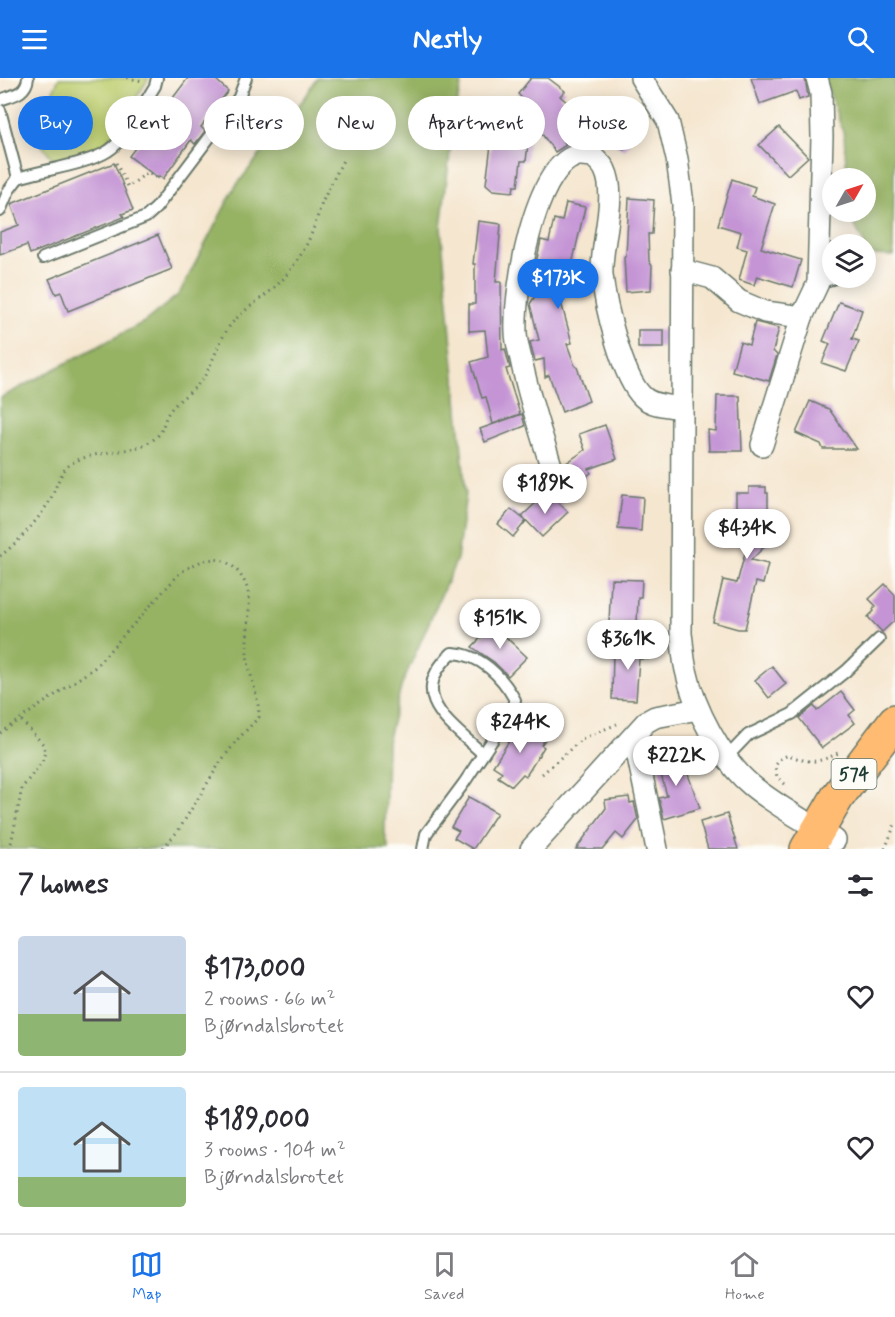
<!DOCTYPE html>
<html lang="en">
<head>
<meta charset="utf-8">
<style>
  :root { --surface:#fff; --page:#f7f7f7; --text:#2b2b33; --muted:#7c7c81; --line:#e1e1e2; --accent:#1a73e8 }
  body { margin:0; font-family:Mynerve,sans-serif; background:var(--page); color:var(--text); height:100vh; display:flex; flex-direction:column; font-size:22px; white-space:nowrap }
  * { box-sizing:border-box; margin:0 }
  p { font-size:20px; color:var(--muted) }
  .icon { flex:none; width:33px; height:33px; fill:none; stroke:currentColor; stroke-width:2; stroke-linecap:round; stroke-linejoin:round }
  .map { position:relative; height:771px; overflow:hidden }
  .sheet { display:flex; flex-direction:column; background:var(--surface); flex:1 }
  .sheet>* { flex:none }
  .banner { position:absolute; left:18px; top:18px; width:860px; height:54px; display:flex; gap:12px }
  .needle { width:39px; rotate:51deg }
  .fabs { position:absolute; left:822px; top:90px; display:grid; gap:12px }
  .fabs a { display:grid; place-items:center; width:54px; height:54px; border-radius:50%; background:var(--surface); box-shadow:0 3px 15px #0003; font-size:30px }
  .price { position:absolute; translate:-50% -51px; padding:0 14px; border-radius:21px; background:#fff; color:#222; font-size:20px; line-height:39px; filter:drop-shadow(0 2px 3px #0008) }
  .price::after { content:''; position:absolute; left:50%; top:36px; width:18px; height:14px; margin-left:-9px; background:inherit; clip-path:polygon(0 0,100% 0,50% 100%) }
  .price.current { background:var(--accent); color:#fff }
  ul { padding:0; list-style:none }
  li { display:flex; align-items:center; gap:18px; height:150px; padding:0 18px }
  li+li { border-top:2px solid var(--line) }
  li span { display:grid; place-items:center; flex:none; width:168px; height:120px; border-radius:6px; color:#555 }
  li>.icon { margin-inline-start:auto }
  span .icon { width:72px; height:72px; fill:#fffc; stroke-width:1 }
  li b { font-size:26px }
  h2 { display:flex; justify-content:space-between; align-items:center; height:72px; padding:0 18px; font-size:26px }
  .pill { padding:0 21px; border-radius:27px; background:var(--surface); box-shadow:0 3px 15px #0003; font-size:21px; line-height:54px }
  .pill.current { background:var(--accent); color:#fff }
  header { display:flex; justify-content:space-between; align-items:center; height:78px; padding:0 18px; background:var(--accent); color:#fff; font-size:27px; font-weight:800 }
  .tab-bar { display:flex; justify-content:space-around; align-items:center; height:84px; border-top:2px solid var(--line); background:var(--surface); font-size:16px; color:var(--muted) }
  .tab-bar a { display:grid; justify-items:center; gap:3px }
  .tab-bar .current { color:var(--accent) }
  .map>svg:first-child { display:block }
</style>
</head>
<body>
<header><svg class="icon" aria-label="menu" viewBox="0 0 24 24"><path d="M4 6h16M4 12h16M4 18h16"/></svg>Nestly<svg class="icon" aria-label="search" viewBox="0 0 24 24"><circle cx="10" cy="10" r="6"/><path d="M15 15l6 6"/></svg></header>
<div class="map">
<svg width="895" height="771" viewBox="0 0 895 771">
  <rect width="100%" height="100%" fill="#fdfcf7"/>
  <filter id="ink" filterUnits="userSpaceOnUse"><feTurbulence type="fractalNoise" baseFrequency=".0167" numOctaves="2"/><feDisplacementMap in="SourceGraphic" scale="12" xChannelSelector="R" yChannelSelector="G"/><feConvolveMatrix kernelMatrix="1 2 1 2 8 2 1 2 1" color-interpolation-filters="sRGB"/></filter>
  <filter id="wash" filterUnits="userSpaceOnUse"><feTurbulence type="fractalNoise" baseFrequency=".008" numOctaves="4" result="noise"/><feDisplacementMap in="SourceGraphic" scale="24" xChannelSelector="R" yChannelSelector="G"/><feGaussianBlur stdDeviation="1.35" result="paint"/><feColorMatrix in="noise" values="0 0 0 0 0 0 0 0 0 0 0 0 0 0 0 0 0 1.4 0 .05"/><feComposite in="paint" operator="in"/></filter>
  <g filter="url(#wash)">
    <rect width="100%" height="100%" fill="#f5e6cf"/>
    <polygon fill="#becf71" stroke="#6e8652" stroke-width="1.5" points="59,0 149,0 106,66 54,82 36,60 46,29"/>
    <g fill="#96b263" stroke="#5a784c" stroke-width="1.5">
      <polygon points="317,0 463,0 455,33 441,150 466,416 457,481 402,606 387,664 385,756 389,771 0,771 0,320 144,244 179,216 235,109 306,18"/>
      <polygon points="824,0 895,0 893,178 870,177 855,148 852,134 866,134 866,100 847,100 844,57"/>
    </g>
    <g id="blocks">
      <g fill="#c494d5">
        <polygon points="188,0 214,0 228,13 201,49 205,53 195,66 191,62 163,101 159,98 158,100 129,78"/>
        <polygon points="531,0 548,0 565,13 560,18 581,37 577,41 593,30 599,22 632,45 628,51 635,55 624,72 577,41 561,58 566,67 555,74 531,41 526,83 521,83 518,108 514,108 513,114 493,112 486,106 491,67 487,66 521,19 518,16"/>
        <polygon points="751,0 805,0 808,19 799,22 796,13 760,26"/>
        <polygon points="779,49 808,79 788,97 759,67"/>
        <polygon points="114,85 133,132 122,136 124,139 30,176 27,167 0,177 0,154 19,147 11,126"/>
        <polygon points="732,101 755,109 752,118 775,126 761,170 801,182 793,209 757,198 754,207 739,202 747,172 737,169 741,154 718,147"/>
        <polygon points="629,120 654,122 652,156 648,156 649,183 652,188 651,212 626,214 624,179 626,178"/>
        <polygon points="566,125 585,129 567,209 557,209 572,265 567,266 575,288 577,289 589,323 562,334 549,297 545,299 544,281 535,283 530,264 539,262 530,226 551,193 535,190 541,162 549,164 554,141 562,143"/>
        <polygon points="478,143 501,146 496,204 501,204 502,272 505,271 510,290 506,291 520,336 493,346 486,319 482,320 471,284 488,279 485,252 469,253 469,226 475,226 475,186 473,186"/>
        <polygon points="158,157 172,191 68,233 61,214 56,216 49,201"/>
        <polygon points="839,224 862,232 852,261 859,263 846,293 822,285 830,266 823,263"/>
        <polygon points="755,244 779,250 773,273 777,277 769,303 732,293 740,264 749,267"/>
        <rect x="638" y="252" width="26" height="18"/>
        <polygon points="717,318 740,318 742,373 709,373 708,352 716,353"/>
        <polygon points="810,323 829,331 857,371 823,371 821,366 796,355"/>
        <polygon points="522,336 525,348 485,364 480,351"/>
        <polygon points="605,347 617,381 589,391 591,395 578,404 565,386 585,372 579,356"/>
        <polygon points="749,409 766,409 766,415 768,415 768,438 781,452 751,482 768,486 763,506 756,504 745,551 738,551 713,544 723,502 737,505 748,464 751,461 751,441 736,441 736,415 749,415"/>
        <polygon points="550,416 568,434 542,459 522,438 539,422 542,425"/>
        <polygon points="622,417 643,419 641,453 618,451"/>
        <polygon points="511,431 526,443 513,459 498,446"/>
        <polygon points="611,501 642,502 641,519 638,519 637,546 609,545"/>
        <polygon points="885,506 895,517 895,542 882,554 868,539 874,533 873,531 876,528 869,521"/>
        <polygon points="493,547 527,579 508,598 494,584 472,569"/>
        <polygon points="632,562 648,563 648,581 639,581 636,622 612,621 613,574 632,575"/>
        <polygon points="772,588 786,606 769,620 755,602"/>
        <polygon points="841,614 855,632 849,637 855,645 822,670 799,640 814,628 817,633"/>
        <polygon points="522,643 547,659 541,667 544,669 526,698 523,696 512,708 498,699 502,694 493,688"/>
        <polygon points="680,674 700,730 664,741 659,720 667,718 657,682"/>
        <polygon points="469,719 497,735 473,771 454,760 459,753 451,749"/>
        <polygon points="629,719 630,725 634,724 638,742 623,761 616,755 603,771 576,771 606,730 605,722"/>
        <polygon points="727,736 738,771 708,771 700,744"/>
      </g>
    </g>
  </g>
  <g filter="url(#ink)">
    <use href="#blocks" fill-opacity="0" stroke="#6a786a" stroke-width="1.5"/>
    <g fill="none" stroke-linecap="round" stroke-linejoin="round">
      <defs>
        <g id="service">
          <path d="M0,22C13,17 26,16 28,0"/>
          <path d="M0,32L18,100C43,92 88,86 108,73C125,63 144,25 155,8L157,0"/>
          <polyline points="0,133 9,112 18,100"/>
          <polyline points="43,180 146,139 156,130 228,35 239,19 246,0"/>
          <polyline points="818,205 835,200"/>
          <polyline points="726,680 748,657 792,636 846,593 879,561"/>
          <path d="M423,771L426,756L464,705L509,637L515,622C502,598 480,576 452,575C405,618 450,645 483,676"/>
        </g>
        <g id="minor">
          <path d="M641,0L668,43L677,81L683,126L681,556C683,568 683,580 686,592C694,630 721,682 751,707C776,728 807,744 835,762"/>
          <polyline points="682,192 712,200 739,223 765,234 802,239 818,205 822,59 821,15 817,0"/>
          <polyline points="762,367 802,239"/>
          <path d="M551,388C540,352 528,317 521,281C519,273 516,263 516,254C514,215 533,93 575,78C580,76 588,78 593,78C597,82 603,87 605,92C618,119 600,168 602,197C605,226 622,300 643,319C653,328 669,328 682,330"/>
          <polyline points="634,659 657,771"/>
          <polyline points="531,771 646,644 655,639 698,631"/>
        </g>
        <polyline id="primary" points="807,771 838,718 895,643"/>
      </defs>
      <use href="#service" stroke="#6a786a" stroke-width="14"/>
      <use href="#minor" stroke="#6a786a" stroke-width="24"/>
      <use href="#primary" stroke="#6a786a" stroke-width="36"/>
      <g stroke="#6a786a" stroke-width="3" stroke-dasharray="1.5 4.5" stroke-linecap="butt">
        <polyline points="127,0 143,3"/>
        <polyline points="116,85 128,109 148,94 159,102"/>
        <path d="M0,478C18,465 37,443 49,424C56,412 59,393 72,385C95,371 133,377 154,361C164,354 163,343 169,334C178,321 193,314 202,302C213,286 217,266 229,249C243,230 267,219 283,201C293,189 304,174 310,159C315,148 318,136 322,125C329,109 337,95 344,80"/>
        <path d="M0,655L94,590L179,496C198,482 221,472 239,495C245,503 248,510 249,520C250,539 246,557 247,576C249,597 259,618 259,639L238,661L221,683L178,753L162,771"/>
        <polyline points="542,696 582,661 617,646"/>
        <path d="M785,706L777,699L775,688L781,680L789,677C810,686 818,685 838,675"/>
        <polyline points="10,771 22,710 42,684 45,674 43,666 20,641"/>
        <polyline points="885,771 895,746"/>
      </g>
      <use href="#service" stroke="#fff" stroke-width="10"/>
      <use href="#minor" stroke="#fff" stroke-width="21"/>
      <use href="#primary" stroke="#febb71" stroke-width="33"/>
    </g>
  </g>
  <g text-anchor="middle" stroke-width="6" stroke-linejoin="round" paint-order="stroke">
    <rect fill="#fdfcf7" stroke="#62766e" stroke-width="1.5" x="831.5" y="681" width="45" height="30" rx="4.5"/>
    <g font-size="18" font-weight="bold" fill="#1f3d34">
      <text x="854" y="702">574</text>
    </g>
  </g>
</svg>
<div class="fabs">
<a><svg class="needle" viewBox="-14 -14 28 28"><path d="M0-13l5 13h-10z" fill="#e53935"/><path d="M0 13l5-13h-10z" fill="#7c7c81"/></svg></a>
<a><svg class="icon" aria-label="layers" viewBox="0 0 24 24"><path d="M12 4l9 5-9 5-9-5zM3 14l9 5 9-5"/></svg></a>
</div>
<b class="price current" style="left:558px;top:232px">$173K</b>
<b class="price" style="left:545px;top:437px">$189K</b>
<b class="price" style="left:747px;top:482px">$434K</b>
<b class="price" style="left:500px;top:572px">$151K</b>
<b class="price" style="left:628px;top:593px">$361K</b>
<b class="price" style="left:520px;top:676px">$244K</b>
<b class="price" style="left:676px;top:709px">$222K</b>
<div class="banner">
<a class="pill current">Buy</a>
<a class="pill">Rent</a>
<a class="pill">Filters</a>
<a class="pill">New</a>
<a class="pill">Apartment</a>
<a class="pill">House</a>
</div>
</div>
<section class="sheet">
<h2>7 homes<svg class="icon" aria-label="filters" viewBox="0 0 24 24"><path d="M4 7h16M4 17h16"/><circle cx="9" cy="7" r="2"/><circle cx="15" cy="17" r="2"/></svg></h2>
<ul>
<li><span style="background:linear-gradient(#c9d6e8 65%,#8fb573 0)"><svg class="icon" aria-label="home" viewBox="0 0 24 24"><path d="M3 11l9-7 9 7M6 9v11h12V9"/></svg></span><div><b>$173,000</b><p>2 rooms · 66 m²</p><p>Bjørndalsbrotet</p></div><svg class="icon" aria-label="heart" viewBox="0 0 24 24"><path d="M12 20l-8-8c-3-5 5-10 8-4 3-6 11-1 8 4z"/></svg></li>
<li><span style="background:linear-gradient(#bfe0f5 75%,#8fb573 0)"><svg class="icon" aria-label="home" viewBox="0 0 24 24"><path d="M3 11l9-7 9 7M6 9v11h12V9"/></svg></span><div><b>$189,000</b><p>3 rooms · 104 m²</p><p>Bjørndalsbrotet</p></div><svg class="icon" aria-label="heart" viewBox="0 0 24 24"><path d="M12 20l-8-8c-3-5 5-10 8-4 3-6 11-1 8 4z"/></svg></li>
</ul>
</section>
<nav class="tab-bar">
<a class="current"><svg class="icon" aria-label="map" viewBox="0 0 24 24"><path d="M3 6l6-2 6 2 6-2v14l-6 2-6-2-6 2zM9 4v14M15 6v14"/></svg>Map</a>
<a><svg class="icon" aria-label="saved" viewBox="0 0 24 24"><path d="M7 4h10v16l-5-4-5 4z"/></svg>Saved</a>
<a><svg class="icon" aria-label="home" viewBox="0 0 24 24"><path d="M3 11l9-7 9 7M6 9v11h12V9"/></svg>Home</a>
</nav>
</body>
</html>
